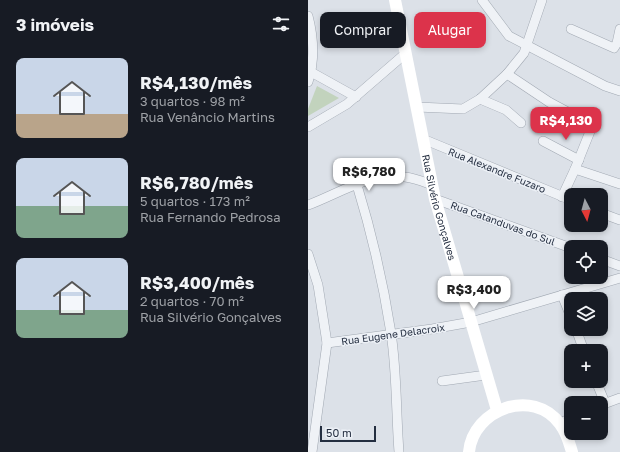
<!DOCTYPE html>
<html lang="pt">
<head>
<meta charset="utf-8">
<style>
  :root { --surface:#171b24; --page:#20242c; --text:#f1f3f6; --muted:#9ea1a6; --accent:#dc334b }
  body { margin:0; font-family:"Golos Text",sans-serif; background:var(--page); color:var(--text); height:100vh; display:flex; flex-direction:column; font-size:15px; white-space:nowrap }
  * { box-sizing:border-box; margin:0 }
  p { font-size:13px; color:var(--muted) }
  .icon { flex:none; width:22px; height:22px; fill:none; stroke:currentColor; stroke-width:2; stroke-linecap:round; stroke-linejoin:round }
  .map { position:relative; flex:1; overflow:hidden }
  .side { display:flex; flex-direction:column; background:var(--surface); width:308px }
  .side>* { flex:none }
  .guide { position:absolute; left:12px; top:12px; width:240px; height:36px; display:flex; gap:8px }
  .needle { width:26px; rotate:174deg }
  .controls { position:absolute; left:256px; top:188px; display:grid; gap:8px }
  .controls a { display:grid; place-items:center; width:44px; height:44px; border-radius:8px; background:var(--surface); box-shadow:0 2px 6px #0003; font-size:20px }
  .scale { position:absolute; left:12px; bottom:10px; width:56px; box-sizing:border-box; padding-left:4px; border:2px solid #242e40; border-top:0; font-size:11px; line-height:14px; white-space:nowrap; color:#242e40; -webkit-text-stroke:3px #ecf0f6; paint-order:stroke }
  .price { position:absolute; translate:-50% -34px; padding:0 9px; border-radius:8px; background:#fff; color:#222; font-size:13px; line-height:26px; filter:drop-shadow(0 1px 2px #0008) }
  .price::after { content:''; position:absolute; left:50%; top:24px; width:12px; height:9px; margin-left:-6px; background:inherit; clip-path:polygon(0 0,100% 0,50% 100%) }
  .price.on { background:var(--accent); color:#fff }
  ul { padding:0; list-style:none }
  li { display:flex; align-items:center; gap:12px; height:100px; padding:0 16px }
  li span { display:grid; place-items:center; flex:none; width:112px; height:80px; border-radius:8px; color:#555 }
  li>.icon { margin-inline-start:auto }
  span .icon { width:48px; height:48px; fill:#fffc; stroke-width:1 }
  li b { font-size:17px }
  h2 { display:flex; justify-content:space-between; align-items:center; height:48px; padding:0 16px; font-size:17px }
  .pill { padding:0 14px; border-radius:8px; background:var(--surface); box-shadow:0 2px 6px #0003; font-size:14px; line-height:36px }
  .pill.on { background:var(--accent); color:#fff }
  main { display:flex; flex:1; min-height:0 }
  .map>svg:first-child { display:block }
</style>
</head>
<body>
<main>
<section class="side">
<h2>3 imóveis<svg class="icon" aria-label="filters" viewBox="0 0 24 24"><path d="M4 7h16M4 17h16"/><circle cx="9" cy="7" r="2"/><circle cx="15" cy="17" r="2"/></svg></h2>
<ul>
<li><span style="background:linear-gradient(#c9d6e8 70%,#b9a48a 0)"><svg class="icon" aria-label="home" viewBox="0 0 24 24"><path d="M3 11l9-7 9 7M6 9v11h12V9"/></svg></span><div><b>R$4,130/mês</b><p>3 quartos · 98 m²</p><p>Rua Venâncio Martins</p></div></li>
<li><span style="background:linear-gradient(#c9d6e8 60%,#7fa58c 0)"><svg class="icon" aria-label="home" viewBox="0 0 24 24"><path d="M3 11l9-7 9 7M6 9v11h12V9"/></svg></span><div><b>R$6,780/mês</b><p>5 quartos · 173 m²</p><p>Rua Fernando Pedrosa</p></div></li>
<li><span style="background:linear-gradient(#c9d6e8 65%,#7fa58c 0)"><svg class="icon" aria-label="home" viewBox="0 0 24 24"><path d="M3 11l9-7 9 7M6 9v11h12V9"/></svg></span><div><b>R$3,400/mês</b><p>2 quartos · 70 m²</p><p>Rua Silvério Gonçalves</p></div></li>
</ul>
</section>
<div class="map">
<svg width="312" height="452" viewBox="0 0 312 452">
  <rect width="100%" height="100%" fill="#dce1e8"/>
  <polygon fill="#c2d3bd" points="9,86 31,98 0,116 0,109"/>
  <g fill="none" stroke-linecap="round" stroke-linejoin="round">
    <defs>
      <g id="street">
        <polyline points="174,0 201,36 297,86 312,91"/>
        <path d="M0,16C6,39 7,60 0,82"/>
        <polyline points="263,29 306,48 309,43 312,29"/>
        <polyline points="3,72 48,97"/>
        <polyline points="199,74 241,102 280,123 283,129 267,169 312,184"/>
        <polyline points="172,99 198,110 213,123"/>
        <polyline points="109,107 155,109 172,99 199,74 216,53 234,0"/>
        <polyline points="0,127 39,104 98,53"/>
        <polyline points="115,139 263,200"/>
        <polyline points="235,141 271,160"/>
        <path d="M49,185C64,234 75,282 83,333C89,372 88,413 91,452"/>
        <polyline points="254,197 267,169"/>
        <polyline points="127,199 263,248"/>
        <path d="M0,205C30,194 64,171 97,177C107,178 116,182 124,185"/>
        <polyline points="293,213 312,220"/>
        <polyline points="0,254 10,285 19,343 4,452"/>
        <polyline points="293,259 312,266"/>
        <polyline points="254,295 263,317"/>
        <polyline points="268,329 276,351"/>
        <polyline points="19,343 124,329 163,322 312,278"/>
        <polyline points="134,381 178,375"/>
        <polyline points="288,381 297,403"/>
        <polyline points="293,405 312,398"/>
        <polyline points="252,423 263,418"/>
      </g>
    </defs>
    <use href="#street" stroke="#a1a8b2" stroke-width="10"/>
    <use href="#street" stroke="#eff2f6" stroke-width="9"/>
    <g stroke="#fff" stroke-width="12">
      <path id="s1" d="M87,0L127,199L189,410"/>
      <path d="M161,452C165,409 225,387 252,424C259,433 261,442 264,452"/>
    </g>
  </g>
  <g text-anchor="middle" stroke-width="3" stroke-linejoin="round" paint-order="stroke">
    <g font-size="10" fill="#242e40" stroke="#ecf0f6">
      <text transform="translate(189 170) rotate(22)" y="4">Rua Alexandre Fuzaro</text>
      <text dy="4" stroke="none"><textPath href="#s1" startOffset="212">Rua Silvério Gonçalves</textPath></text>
      <text transform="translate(195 223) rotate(20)" y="4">Rua Catanduvas do Sul</text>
      <text transform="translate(85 334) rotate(-8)" y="4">Rua Eugene Delacroix</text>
    </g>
  </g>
</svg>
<div class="controls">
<a><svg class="needle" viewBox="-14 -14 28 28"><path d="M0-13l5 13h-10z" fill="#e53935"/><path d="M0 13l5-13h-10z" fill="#9ea1a6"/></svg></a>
<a><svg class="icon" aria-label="locate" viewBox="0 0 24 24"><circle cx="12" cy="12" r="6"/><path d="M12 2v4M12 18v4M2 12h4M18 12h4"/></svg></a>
<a><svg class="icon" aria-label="layers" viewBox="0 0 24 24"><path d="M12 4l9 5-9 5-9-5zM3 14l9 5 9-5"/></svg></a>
<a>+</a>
<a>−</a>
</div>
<div class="scale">50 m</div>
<b class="price on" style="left:258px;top:141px">R$4,130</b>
<b class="price" style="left:61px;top:192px">R$6,780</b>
<b class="price" style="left:166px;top:310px">R$3,400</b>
<div class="guide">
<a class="pill">Comprar</a>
<a class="pill on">Alugar</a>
</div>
</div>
</main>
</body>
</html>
